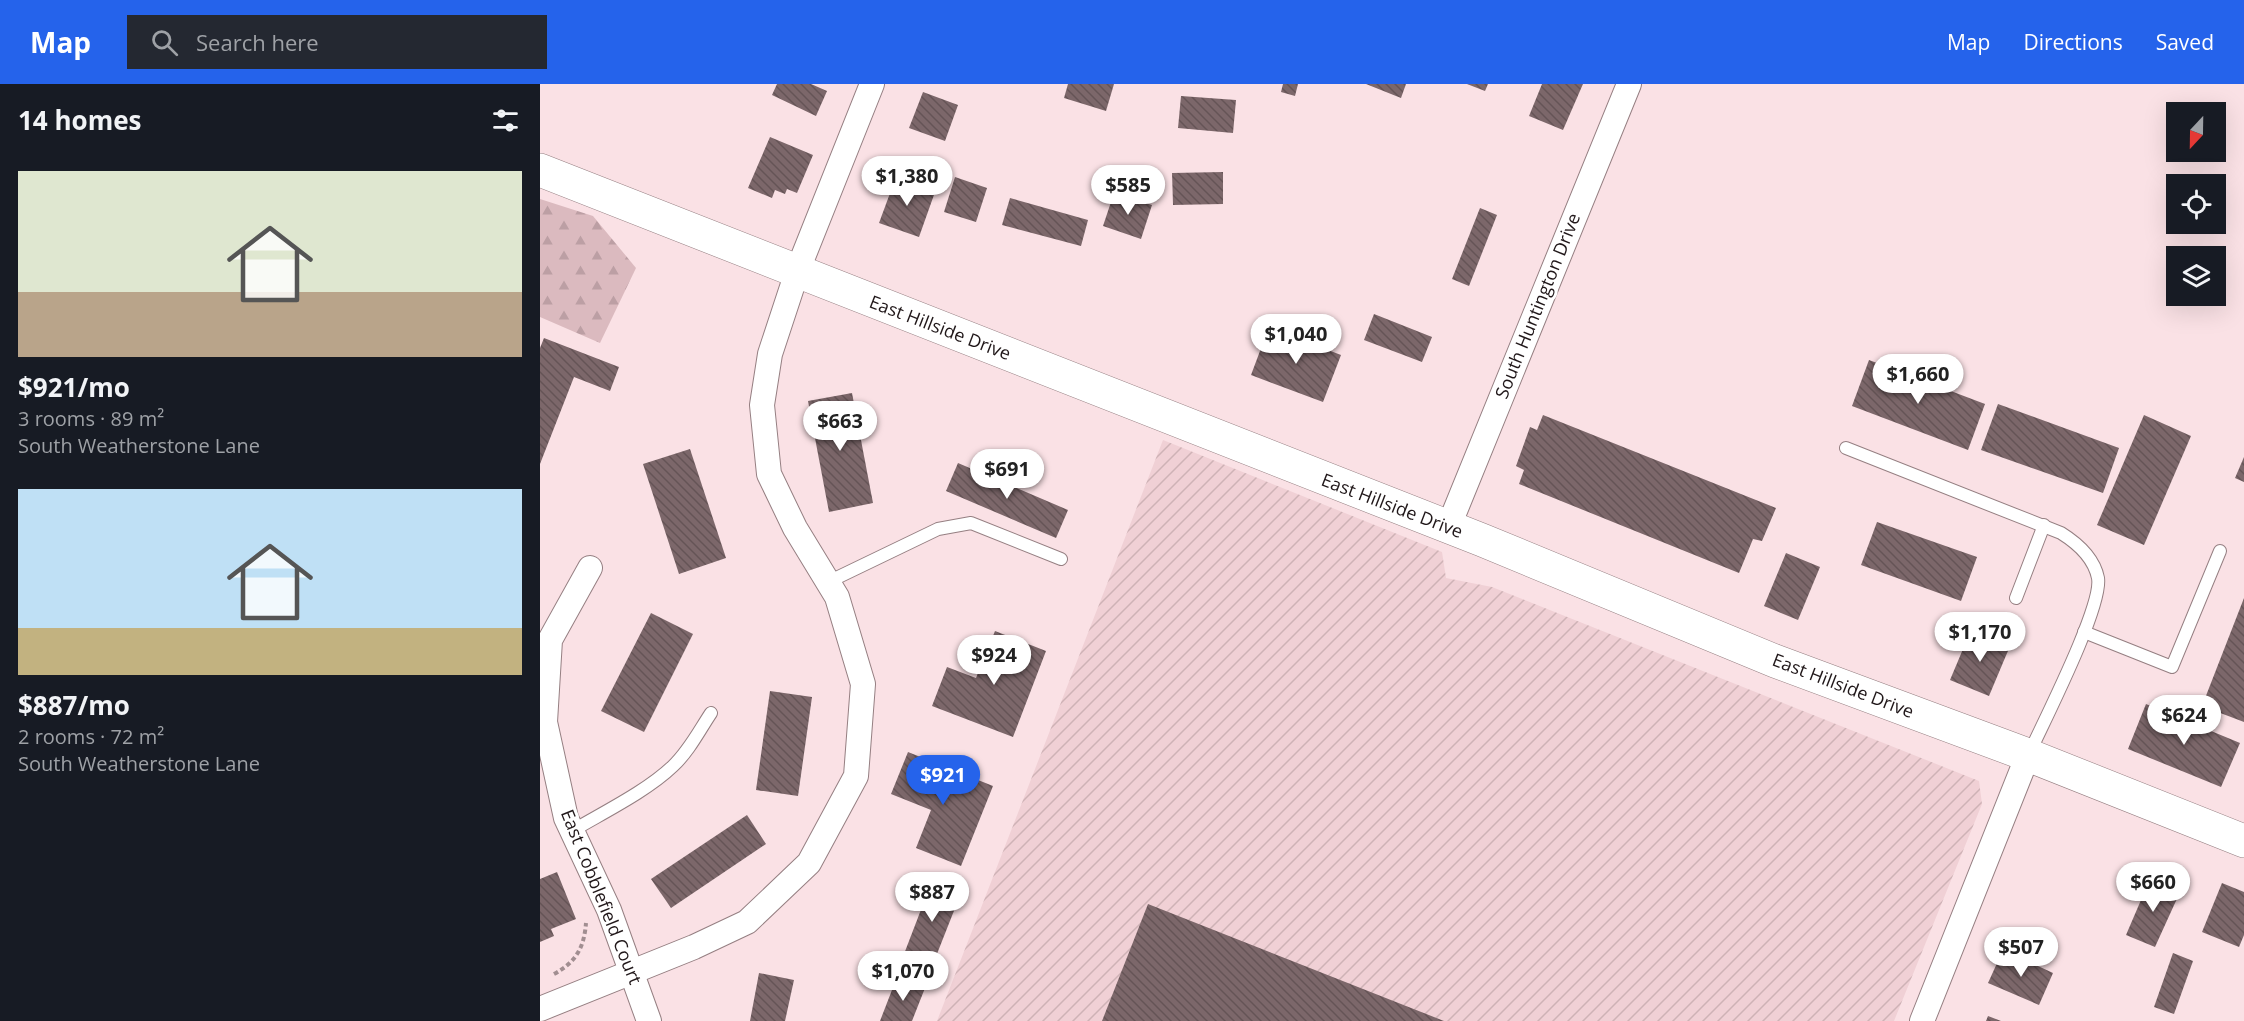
<!DOCTYPE html>
<html lang="en">
<head>
<meta charset="utf-8">
<style>
  :root { --surface:#171b24; --page:#242831; --text:#f1f3f6; --muted:#9ea1a6; --accent:#2563eb }
  body { margin:0; font-family:"Open Sans",sans-serif; background:var(--page); color:var(--text); height:100vh; display:flex; flex-direction:column; font-size:22px; white-space:nowrap }
  * { box-sizing:border-box; margin:0 }
  p { font-size:20px; color:var(--muted) }
  .icon { flex:none; width:33px; height:33px; fill:none; stroke:currentColor; stroke-width:2; stroke-linecap:round; stroke-linejoin:round }
  .map { position:relative; flex:1; overflow:hidden }
  .drawer { display:flex; flex-direction:column; background:var(--surface); width:540px }
  .drawer>* { flex:none }
  .needle { width:39px; rotate:202deg }
  .controls { position:absolute; left:1626px; top:18px; display:grid; gap:12px }
  .controls a { display:grid; place-items:center; width:60px; height:60px; border-radius:0px; background:var(--surface); box-shadow:0 6px 24px #0002; font-size:30px }
  .price { position:absolute; translate:-50% -51px; padding:0 14px; border-radius:21px; background:#fff; color:#222; font-size:20px; line-height:39px; filter:drop-shadow(0 2px 3px #0008) }
  .price::after { content:''; position:absolute; left:50%; top:36px; width:18px; height:14px; margin-left:-9px; background:inherit; clip-path:polygon(0 0,100% 0,50% 100%) }
  .price.active { background:var(--accent); color:#fff }
  ul { padding:0; list-style:none }
  li { display:grid; align-content:center; gap:12px; height:318px; padding:0 18px }
  li span { display:grid; place-items:center; height:186px; border-radius:0px; color:#555 }
  li>.icon { margin-inline-start:auto }
  span .icon { width:108px; height:108px; fill:#fffc; stroke-width:1 }
  li b { font-size:26px }
  h2 { display:flex; justify-content:space-between; align-items:center; height:72px; padding:0 18px; font-size:26px }
  header { display:flex; align-items:center; gap:36px; box-sizing:border-box; height:84px; padding:0 30px; background:var(--accent); color:#fff }
  header strong { font-size:28px }
  nav { display:flex; gap:33px; margin-inline-start:auto; font-size:21px }
  .search { width:420px; height:54px; background:var(--page); display:flex; align-items:center; gap:15px; box-sizing:border-box; padding:0 21px; border-radius:0px; color:var(--muted); font-size:22px }
  main { display:flex; flex:1; min-height:0 }
  .map>svg:first-child { display:block }
</style>
</head>
<body>
<header>
<strong>Map</strong>
<div class="search"><svg class="icon" aria-label="search" viewBox="0 0 24 24"><circle cx="10" cy="10" r="6"/><path d="M15 15l6 6"/></svg>Search here</div>
<nav><a>Map</a><a>Directions</a><a>Saved</a></nav>
</header>
<main>
<section class="drawer">
<h2>14 homes<svg class="icon" aria-label="filters" viewBox="0 0 24 24"><path d="M4 7h16M4 17h16"/><circle cx="9" cy="7" r="2"/><circle cx="15" cy="17" r="2"/></svg></h2>
<ul>
<li><span style="background:linear-gradient(#dfe7d0 65%,#b9a48a 0)"><svg class="icon" aria-label="home" viewBox="0 0 24 24"><path d="M3 11l9-7 9 7M6 9v11h12V9"/></svg></span><div><b>$921/mo</b><p>3 rooms · 89 m²</p><p>South Weatherstone Lane</p></div></li>
<li><span style="background:linear-gradient(#bfe0f5 75%,#c2b280 0)"><svg class="icon" aria-label="home" viewBox="0 0 24 24"><path d="M3 11l9-7 9 7M6 9v11h12V9"/></svg></span><div><b>$887/mo</b><p>2 rooms · 72 m²</p><p>South Weatherstone Lane</p></div></li>
</ul>
</section>
<div class="map">
<svg width="1704" height="937" viewBox="0 0 1704 937">
  <defs>
    <pattern id="industrial-furrows" width="10" height="10" patternUnits="userSpaceOnUse" patternTransform="scale(1.5)"><rect width="10" height="10" fill="#f0d0d5"/><path d="M-1 1l2-2M0 10L10 0M9 11l2-2" fill="none" stroke="#ceb2b6"/></pattern>
    <pattern id="forest-firs" width="22" height="20" patternUnits="userSpaceOnUse" patternTransform="scale(1.5)"><rect width="22" height="20" fill="#dbbabf"/><path d="M5 1l3.5 6h-7zM16 11l3.5 6h-7z" fill="#bc9fa4"/></pattern>
    <pattern id="building-back-hatch" width="6" height="6" patternUnits="userSpaceOnUse" patternTransform="scale(1.5)"><rect width="6" height="6" fill="#7c676a"/><path d="M-1 5l2 2M0 0l6 6M5-1l2 2" fill="none" stroke="#655456"/></pattern>
  </defs>
  <rect width="100%" height="100%" fill="#fae1e5"/>
  <polygon fill="url(#industrial-furrows)" points="623,356 902,468 906,494 952,503 1439,697 1442,720 1354,937 397,937"/>
  <polygon fill="url(#forest-firs)" points="0,115 53,132 96,184 60,259 0,233"/>
  <g fill="url(#building-back-hatch)">
    <polygon points="237,0 271,0 287,7 276,32 232,11"/>
    <polygon points="528,0 574,0 566,27 524,14"/>
    <polygon points="743,0 758,0 755,12 741,8"/>
    <polygon points="826,0 866,0 861,14"/>
    <polygon points="927,0 948,0 945,7"/>
    <polygon points="1002,0 1043,0 1023,46 989,32"/>
    <polygon points="383,8 418,21 405,57 369,44"/>
    <polygon points="641,12 696,16 693,49 638,44"/>
    <polygon points="230,53 273,71 257,109 247,105 245,110 235,106 232,114 208,104"/>
    <polygon points="683,88 683,120 633,121 632,89"/>
    <polygon points="356,93 395,108 379,153 339,139"/>
    <polygon points="415,93 447,104 436,138 404,128"/>
    <polygon points="574,109 612,121 601,155 563,142"/>
    <polygon points="470,114 548,136 541,162 462,141"/>
    <polygon points="940,124 957,131 929,202 912,195"/>
    <polygon points="834,230 892,253 882,278 824,256"/>
    <polygon points="729,243 801,271 783,318 711,291"/>
    <polygon points="4,254 79,283 70,307 34,293 0,380 0,264"/>
    <polygon points="1329,276 1445,320 1428,366 1312,322"/>
    <polygon points="312,309 333,419 289,428 268,317"/>
    <polygon points="1458,320 1579,364 1563,409 1441,366"/>
    <polygon points="1003,331 1236,424 1222,457 1213,455 1199,489 979,400 984,386 976,382 990,343 997,346"/>
    <polygon points="1604,331 1651,352 1604,461 1557,441"/>
    <polygon points="150,365 186,474 139,490 103,380"/>
    <polygon points="1704,373 1704,398 1695,394"/>
    <polygon points="418,379 528,426 516,454 406,407"/>
    <polygon points="1337,438 1437,473 1421,517 1321,481"/>
    <polygon points="1246,469 1280,483 1258,536 1224,522"/>
    <polygon points="1704,514 1704,638 1662,622"/>
    <polygon points="111,529 153,550 104,648 61,627"/>
    <polygon points="1431,546 1470,562 1449,612 1410,596"/>
    <polygon points="455,547 506,567 473,653 392,622 407,583 436,594"/>
    <polygon points="230,607 272,613 258,712 216,706"/>
    <polygon points="1606,620 1700,659 1681,703 1588,665"/>
    <polygon points="368,668 453,702 421,782 376,764 391,726 351,710"/>
    <polygon points="207,731 226,760 131,824 111,795"/>
    <polygon points="17,788 36,835 11,845 14,852 0,858 0,795"/>
    <polygon points="1610,795 1640,808 1615,863 1586,851"/>
    <polygon points="392,797 421,809 393,880 364,870"/>
    <polygon points="1682,799 1704,808 1704,851 1699,863 1662,848"/>
    <polygon points="608,820 904,937 562,937"/>
    <polygon points="1463,866 1513,889 1499,921 1448,899"/>
    <polygon points="1633,869 1653,877 1634,930 1614,923"/>
    <polygon points="219,889 254,896 245,937 210,937"/>
    <polygon points="357,893 385,904 372,937 340,937"/>
    <polygon points="1448,932 1461,937 1446,937"/>
  </g>
  <g fill="none" stroke-linecap="round" stroke-linejoin="round">
    <defs>
      <g id="lane">
        <path d="M1306,364L1521,449C1537,459 1554,474 1558,494C1563,522 1503,639 1489,670"/>
        <polyline points="288,498 398,445 431,439 521,475"/>
        <polyline points="1476,514 1504,441"/>
        <polyline points="1544,548 1632,583 1680,467"/>
        <path d="M32,747C64,728 107,707 133,682C149,667 159,647 171,629"/>
      </g>
      <g id="street">
        <polyline points="908,444 1089,0"/>
        <polyline points="50,484 10,556 5,638 26,734 69,826 109,937"/>
        <polyline points="0,925 154,863 207,838 269,779 316,692 323,600 297,513 255,444 229,390 222,321 230,270 257,188 332,0"/>
        <polyline points="1382,937 1488,671"/>
      </g>
      <polyline id="secondary" points="0,86 942,456 1235,577 1488,671 1704,757"/>
    </defs>
    <use href="#lane" stroke="#957f82" stroke-width="14"/>
    <use href="#street" stroke="#957f82" stroke-width="26"/>
    <use href="#secondary" stroke="#957f82" stroke-width="34"/>
    <path stroke="#a18e91" stroke-width="4" stroke-dasharray="4.5 3" stroke-linecap="butt" d="M14,890C36,878 44,864 46,839"/>
    <use href="#lane" stroke="#fff" stroke-width="12"/>
    <use href="#street" stroke="#fff" stroke-width="24"/>
    <use href="#secondary" stroke="#fff" stroke-width="33"/>
  </g>
  <g text-anchor="middle" stroke-width="6" stroke-linejoin="round" paint-order="stroke">
    <g font-size="18" fill="#201719" stroke="#fff">
      <text transform="translate(998 222) rotate(-68)" y="6">South Huntington Drive</text>
      <text transform="translate(400 244) rotate(21)" y="6">East Hillside Drive</text>
      <text transform="translate(852 422) rotate(21)" y="6">East Hillside Drive</text>
      <text transform="translate(1303 602) rotate(21)" y="6">East Hillside Drive</text>
      <text transform="translate(61 813) rotate(68)" y="6">East Cobblefield Court</text>
    </g>
  </g>
</svg>
<div class="controls">
<a><svg class="needle" viewBox="-14 -14 28 28"><path d="M0-13l5 13h-10z" fill="#e53935"/><path d="M0 13l5-13h-10z" fill="#9ea1a6"/></svg></a>
<a><svg class="icon" aria-label="locate" viewBox="0 0 24 24"><circle cx="12" cy="12" r="6"/><path d="M12 2v4M12 18v4M2 12h4M18 12h4"/></svg></a>
<a><svg class="icon" aria-label="layers" viewBox="0 0 24 24"><path d="M12 4l9 5-9 5-9-5zM3 14l9 5 9-5"/></svg></a>
</div>
<b class="price" style="left:367px;top:123px">$1,380</b>
<b class="price" style="left:588px;top:132px">$585</b>
<b class="price" style="left:756px;top:281px">$1,040</b>
<b class="price" style="left:1378px;top:321px">$1,660</b>
<b class="price" style="left:300px;top:368px">$663</b>
<b class="price" style="left:467px;top:416px">$691</b>
<b class="price" style="left:1440px;top:579px">$1,170</b>
<b class="price" style="left:454px;top:602px">$924</b>
<b class="price" style="left:1644px;top:662px">$624</b>
<b class="price active" style="left:403px;top:722px">$921</b>
<b class="price" style="left:1613px;top:829px">$660</b>
<b class="price" style="left:392px;top:839px">$887</b>
<b class="price" style="left:1481px;top:894px">$507</b>
<b class="price" style="left:363px;top:918px">$1,070</b>
</div>
</main>
</body>
</html>
